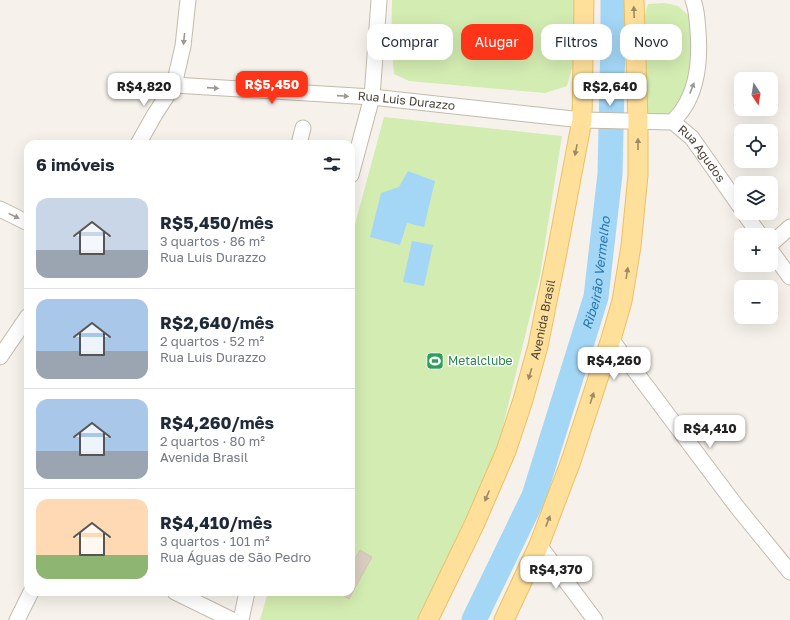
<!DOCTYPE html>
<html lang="pt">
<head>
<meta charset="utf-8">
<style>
  :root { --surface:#fff; --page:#f2f2f3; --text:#1f2937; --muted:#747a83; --line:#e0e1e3; --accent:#ff3519 }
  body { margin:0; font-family:"Golos Text",sans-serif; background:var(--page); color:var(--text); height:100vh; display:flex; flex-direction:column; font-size:15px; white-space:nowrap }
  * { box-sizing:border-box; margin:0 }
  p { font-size:13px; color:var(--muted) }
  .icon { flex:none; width:22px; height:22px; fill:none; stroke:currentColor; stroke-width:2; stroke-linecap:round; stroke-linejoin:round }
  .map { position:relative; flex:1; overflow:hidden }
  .panel { position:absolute; left:24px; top:140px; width:331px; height:456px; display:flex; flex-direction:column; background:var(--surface); border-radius:12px; box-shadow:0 4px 16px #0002 }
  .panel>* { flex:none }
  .guide { position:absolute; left:367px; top:24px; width:363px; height:36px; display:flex; gap:8px }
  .needle { width:26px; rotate:168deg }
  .controls { position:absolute; left:734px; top:72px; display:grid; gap:8px }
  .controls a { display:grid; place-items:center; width:44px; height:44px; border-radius:8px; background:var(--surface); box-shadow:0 4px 16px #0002; font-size:20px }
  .price { position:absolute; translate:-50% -34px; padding:0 9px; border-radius:8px; background:#fff; color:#222; font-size:13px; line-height:26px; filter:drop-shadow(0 1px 2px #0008) }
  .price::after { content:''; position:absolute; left:50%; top:24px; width:12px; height:9px; margin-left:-6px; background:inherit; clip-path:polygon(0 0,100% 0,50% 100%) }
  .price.selected { background:var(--accent); color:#fff }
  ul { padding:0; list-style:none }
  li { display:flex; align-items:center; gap:12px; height:100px; padding:0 12px }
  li+li { border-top:1px solid var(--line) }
  li span { display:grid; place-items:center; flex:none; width:112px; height:80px; border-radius:12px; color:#555 }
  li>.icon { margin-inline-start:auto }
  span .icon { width:48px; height:48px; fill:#fffc; stroke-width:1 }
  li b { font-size:17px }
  h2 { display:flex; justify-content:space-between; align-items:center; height:48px; padding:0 12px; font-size:17px }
  .tag { padding:0 14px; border-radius:12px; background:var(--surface); box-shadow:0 4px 16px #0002; font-size:14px; line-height:36px }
  .tag.selected { background:var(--accent); color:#fff }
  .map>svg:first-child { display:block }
</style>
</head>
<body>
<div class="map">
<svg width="790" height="620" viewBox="0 0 790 620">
  <rect width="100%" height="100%" fill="#f6f2eb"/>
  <g fill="#d3ecb1">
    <polygon points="392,0 576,0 576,54 567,86 545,93 409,81 394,74 391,43"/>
    <polygon points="665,3 678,6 691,18 694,46 686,90 676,112 661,115 650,115 643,104 644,19 648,4"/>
    <polygon points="384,117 562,136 540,275 498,447 464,523 419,620 260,620 268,592 351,592 351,239"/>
  </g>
  <g fill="#a4d6f6">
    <polygon points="408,171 435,181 424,227 407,223 400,245 370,237 381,193 399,187"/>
    <polygon points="412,241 433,245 424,286 403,282"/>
  </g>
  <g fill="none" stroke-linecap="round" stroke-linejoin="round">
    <path stroke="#a4d6f6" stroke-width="25" id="s1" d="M474,620L534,496L596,297L610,174L613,40V0"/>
  </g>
  <polygon fill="#d9cebf" stroke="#d4c6b2" points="360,550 372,557 349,599 337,592 351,592 351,566"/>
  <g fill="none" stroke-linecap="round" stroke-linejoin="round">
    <defs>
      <g id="minor">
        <path id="s2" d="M174,85L372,97L582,120L673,122"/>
        <path d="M673,122C676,117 680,114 683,109C698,87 700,57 698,31C697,20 697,10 693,0"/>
        <path id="s3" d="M673,122L692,138L741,208"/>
        <polyline points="138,144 155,114 174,85 183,46 188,0"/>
        <polyline points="299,144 303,128"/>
        <polyline points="351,175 372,97 379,0"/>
        <polyline points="0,209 28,223"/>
        <polyline points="744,213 760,235"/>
        <polyline points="771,244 790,227"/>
        <polyline points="771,251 790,277"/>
        <polyline points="611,339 737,507 790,572"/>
        <polyline points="0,357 28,316"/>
        <polyline points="539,545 595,620"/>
        <polyline points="175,592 232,620"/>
        <polyline points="17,620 31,592"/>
        <polyline points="241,620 247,592"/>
      </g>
      <g id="major">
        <path id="s4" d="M428,620L474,525L506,451L523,400L538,346L557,252L582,120L584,0"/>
        <polyline points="504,620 539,545 571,461 611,339 622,301 631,246 638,175 638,121 634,0"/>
      </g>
    </defs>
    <use href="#minor" stroke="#c3baac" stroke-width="17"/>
    <use href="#major" stroke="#ecbf63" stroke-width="21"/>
    <use href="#minor" stroke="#fff" stroke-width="15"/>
    <use href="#major" stroke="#ffe09b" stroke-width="19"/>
  </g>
  <defs><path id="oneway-solid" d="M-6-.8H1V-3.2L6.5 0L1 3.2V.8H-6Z"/></defs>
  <g fill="#9c8a65">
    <use href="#oneway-solid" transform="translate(634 12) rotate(-92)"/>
    <use href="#oneway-solid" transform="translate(638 144) rotate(-90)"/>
    <use href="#oneway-solid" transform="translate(576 150) rotate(101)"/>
    <use href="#oneway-solid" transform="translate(627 273) rotate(-81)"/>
    <use href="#oneway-solid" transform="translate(530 374) rotate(106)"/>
    <use href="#oneway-solid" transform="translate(592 398) rotate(-72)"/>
    <use href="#oneway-solid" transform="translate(487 496) rotate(113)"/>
    <use href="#oneway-solid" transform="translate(548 521) rotate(-69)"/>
  </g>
  <g fill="#9c9892">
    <use href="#oneway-solid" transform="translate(184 39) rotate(96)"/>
    <use href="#oneway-solid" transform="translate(213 88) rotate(4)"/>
    <use href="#oneway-solid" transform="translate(692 88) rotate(-69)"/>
    <use href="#oneway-solid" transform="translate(343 96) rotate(4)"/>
    <use href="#oneway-solid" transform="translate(14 216) rotate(26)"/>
  </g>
  <defs>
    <symbol id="stadium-square" viewBox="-11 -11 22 22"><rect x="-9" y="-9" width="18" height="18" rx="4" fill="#2e9e5b" stroke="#fff"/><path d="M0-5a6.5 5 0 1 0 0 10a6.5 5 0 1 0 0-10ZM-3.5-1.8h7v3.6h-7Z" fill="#fff"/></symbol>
  </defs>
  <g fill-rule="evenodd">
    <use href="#stadium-square" x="425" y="351" width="20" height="20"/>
  </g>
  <g text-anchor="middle" stroke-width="3" stroke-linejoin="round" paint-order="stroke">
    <g font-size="12" fill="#4b4338" stroke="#fff">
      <text dy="4" stroke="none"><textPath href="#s2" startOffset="233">Rua Luis Durazzo</textPath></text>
      <text dy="4" stroke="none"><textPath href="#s3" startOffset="43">Rua Agudos</textPath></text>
      <text dy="4" stroke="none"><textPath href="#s4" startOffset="323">Avenida Brasil</textPath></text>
    </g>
    <g font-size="12" fill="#27864d" stroke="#fff" text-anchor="start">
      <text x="448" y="365">Metalclube</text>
    </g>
    <g font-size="13" font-style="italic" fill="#2678ae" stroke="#fff">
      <text dy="5" stroke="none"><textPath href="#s1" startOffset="370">Ribeirão Vermelho</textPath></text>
    </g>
  </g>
</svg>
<div class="controls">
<a><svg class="needle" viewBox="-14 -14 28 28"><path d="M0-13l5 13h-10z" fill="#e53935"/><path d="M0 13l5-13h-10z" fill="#747a83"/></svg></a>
<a><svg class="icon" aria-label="locate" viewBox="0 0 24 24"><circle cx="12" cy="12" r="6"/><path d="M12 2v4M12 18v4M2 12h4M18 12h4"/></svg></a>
<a><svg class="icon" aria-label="layers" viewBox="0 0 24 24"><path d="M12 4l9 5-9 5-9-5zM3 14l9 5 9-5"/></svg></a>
<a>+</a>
<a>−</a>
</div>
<b class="price selected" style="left:272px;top:105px">R$5,450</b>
<b class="price" style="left:144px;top:107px">R$4,820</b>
<b class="price" style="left:610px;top:107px">R$2,640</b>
<b class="price" style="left:614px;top:381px">R$4,260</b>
<b class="price" style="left:710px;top:449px">R$4,410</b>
<b class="price" style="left:556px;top:590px">R$4,370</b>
<div class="guide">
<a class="tag">Comprar</a>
<a class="tag selected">Alugar</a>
<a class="tag">Filtros</a>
<a class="tag">Novo</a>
</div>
<section class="panel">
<h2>6 imóveis<svg class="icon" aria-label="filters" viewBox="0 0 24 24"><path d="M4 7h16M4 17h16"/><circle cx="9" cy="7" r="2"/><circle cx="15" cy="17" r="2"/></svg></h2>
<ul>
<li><span style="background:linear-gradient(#c9d6e8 65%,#9aa5b1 0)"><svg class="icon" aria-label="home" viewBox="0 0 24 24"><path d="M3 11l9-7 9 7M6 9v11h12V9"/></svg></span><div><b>R$5,450/mês</b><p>3 quartos · 86 m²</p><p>Rua Luis Durazzo</p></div></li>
<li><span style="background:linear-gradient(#a9c7e8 65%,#9aa5b1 0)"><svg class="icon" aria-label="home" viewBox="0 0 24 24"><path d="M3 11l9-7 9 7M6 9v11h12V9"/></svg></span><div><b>R$2,640/mês</b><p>2 quartos · 52 m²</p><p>Rua Luis Durazzo</p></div></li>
<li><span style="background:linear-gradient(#a9c7e8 65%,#9aa5b1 0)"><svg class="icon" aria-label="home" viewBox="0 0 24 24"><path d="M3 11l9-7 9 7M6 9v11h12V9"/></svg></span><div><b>R$4,260/mês</b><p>2 quartos · 80 m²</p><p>Avenida Brasil</p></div></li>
<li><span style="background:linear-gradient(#ffd9b3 70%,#8fb573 0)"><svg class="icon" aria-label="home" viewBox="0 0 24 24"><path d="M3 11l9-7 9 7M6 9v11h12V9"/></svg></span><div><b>R$4,410/mês</b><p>3 quartos · 101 m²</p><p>Rua Águas de São Pedro</p></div></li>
</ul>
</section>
</div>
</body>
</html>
